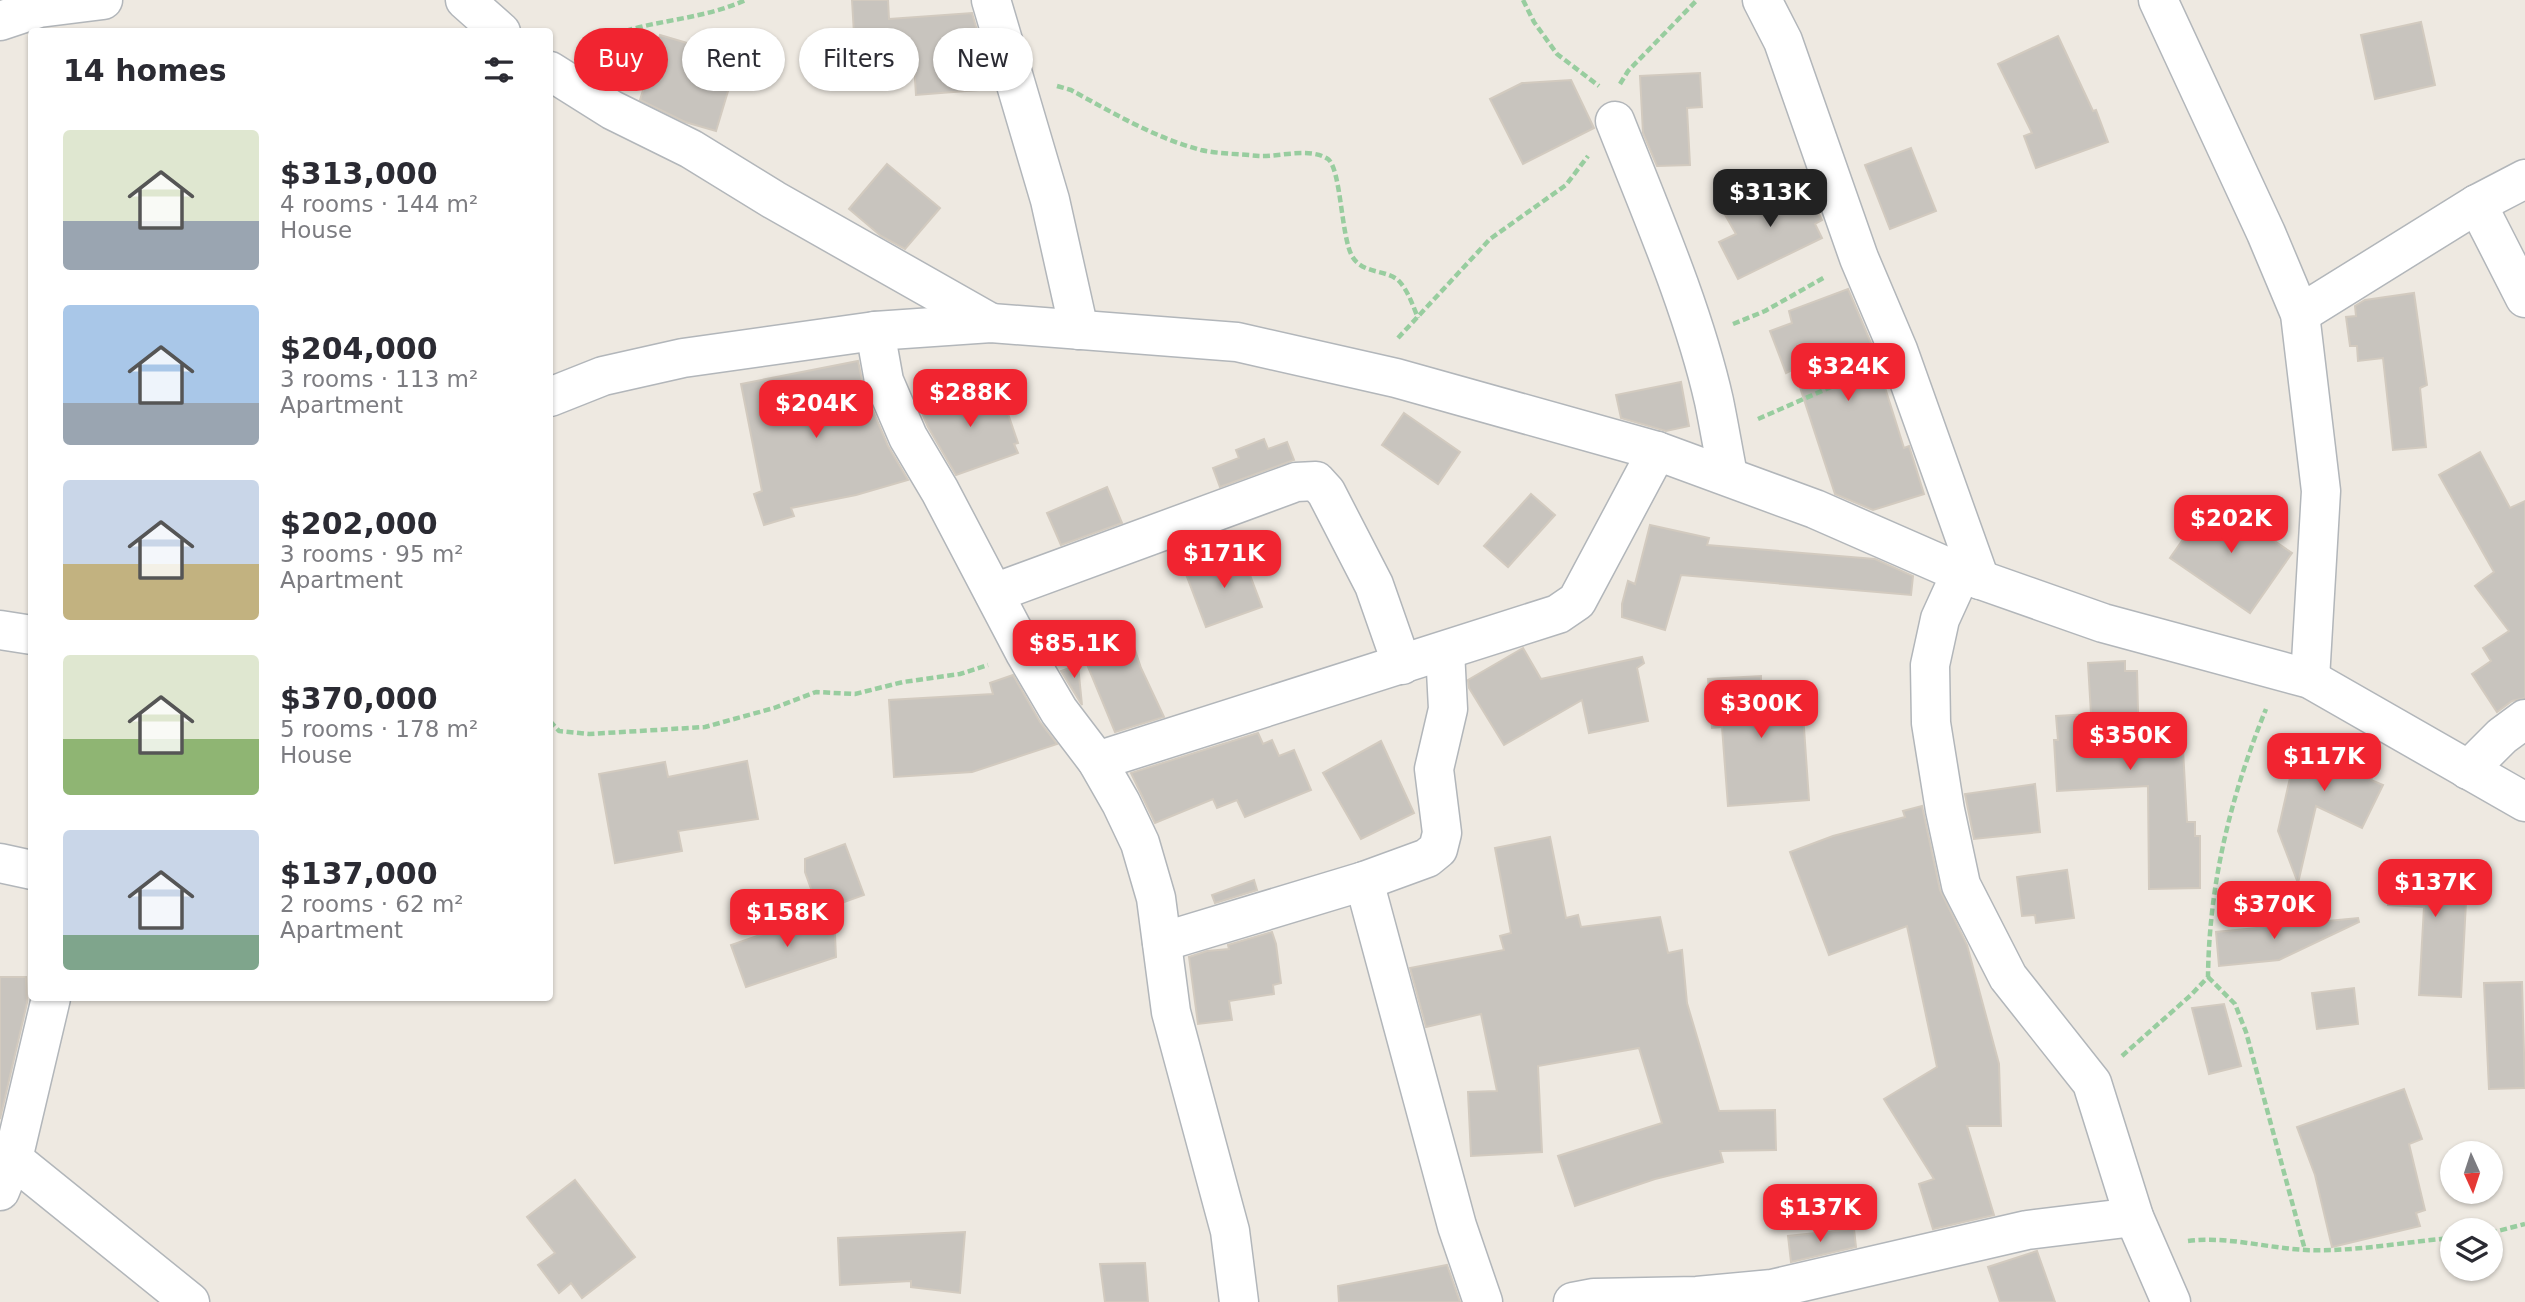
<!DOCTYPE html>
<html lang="en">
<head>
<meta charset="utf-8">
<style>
  :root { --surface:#fff; --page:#f2f2f3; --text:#2b2b33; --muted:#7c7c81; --accent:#f12430 }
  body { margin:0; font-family:"DejaVu Sans",sans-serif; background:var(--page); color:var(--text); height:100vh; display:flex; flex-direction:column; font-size:26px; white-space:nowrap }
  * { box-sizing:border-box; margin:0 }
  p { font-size:23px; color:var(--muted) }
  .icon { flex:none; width:38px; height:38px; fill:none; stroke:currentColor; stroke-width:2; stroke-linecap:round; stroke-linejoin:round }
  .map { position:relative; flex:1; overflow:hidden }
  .side { position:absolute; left:28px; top:28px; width:525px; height:973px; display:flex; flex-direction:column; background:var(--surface); border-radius:7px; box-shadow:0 2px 5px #0004 }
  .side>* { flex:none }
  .banner { position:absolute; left:574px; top:28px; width:665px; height:63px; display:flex; gap:14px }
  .needle { width:46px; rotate:177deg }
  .tools { position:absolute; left:2440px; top:1141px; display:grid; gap:14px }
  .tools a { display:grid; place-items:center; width:63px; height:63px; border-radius:50%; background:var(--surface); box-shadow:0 2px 5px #0004; font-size:35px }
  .price { position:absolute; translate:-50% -60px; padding:0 16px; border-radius:14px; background:var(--accent); color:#fff; font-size:23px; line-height:46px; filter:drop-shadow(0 2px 4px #0008) }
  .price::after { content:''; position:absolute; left:50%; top:42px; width:21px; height:16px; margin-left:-10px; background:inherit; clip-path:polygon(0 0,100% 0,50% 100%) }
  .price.current { background:#222; color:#fff }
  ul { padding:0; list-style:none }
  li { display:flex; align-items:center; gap:21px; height:175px; padding:0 35px }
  li span { display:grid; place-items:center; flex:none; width:196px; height:140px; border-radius:7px; color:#555 }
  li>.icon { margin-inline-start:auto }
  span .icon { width:84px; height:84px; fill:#fffc; stroke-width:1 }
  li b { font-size:30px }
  h2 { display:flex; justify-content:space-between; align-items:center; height:84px; padding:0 35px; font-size:30px }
  .tag { padding:0 24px; border-radius:32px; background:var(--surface); box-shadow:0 2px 5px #0004; font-size:24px; line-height:63px }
  .tag.current { background:var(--accent); color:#fff }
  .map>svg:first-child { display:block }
</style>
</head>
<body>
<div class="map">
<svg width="2525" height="1302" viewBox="0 0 2525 1302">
  <rect width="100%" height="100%" fill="#eee9e1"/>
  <g fill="#c8c4be" stroke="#d2cabf" stroke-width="2">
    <polygon points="852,0 888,0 889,19 972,13 989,72 991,89 916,95 913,48 855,51"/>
    <polygon points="2421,22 2435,85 2375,99 2361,35"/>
    <polygon points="660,35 738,58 716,131 685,122 640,100"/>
    <polygon points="2058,36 2093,111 2096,110 2108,142 2036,168 2024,136 2032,133 1998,64"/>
    <polygon points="1700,73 1702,107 1687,108 1690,165 1657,166 1643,133 1640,76"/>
    <polygon points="1571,80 1594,128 1523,164 1490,99 1522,83"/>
    <polygon points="1911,148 1936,211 1890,229 1865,165"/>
    <polygon points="887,164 940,208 905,249 881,236 849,209"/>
    <polygon points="1784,183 1792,198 1807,190 1822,220 1815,224 1822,238 1738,279 1719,242 1736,234 1724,213"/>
    <polygon points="1848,289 1871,343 1904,448 1909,446 1924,494 1873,510 1835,494 1794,369 1786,373 1770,331 1792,323 1789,311"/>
    <polygon points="2414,293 2427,385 2420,388 2426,447 2393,450 2383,358 2358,361 2357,346 2350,346 2346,317 2356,316 2355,306 2365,300"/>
    <polygon points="858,361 864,390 888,446 908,480 856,495 791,508 794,516 764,525 754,494 762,491 741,384"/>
    <polygon points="1681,382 1689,426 1666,431 1621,418 1616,395"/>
    <polygon points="977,384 985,408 1004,402 1018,443 1014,444 1018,453 956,475 928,427 918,404"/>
    <polygon points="1404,413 1460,452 1438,484 1382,445"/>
    <polygon points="1264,439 1268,449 1287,442 1294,460 1220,487 1213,468 1239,458 1236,450"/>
    <polygon points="2480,452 2510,508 2525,501 2525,698 2512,701 2497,712 2472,674 2491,661 2483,648 2509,631 2475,586 2494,572 2439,475"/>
    <polygon points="1107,487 1122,523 1061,545 1047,513"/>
    <polygon points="1531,494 1555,515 1508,567 1484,546"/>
    <polygon points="2212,498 2292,553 2250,613 2170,558"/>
    <polygon points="1650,525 1709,538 1707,545 1875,559 1913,576 1911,595 1681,575 1665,630 1622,617 1622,604 1628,581 1635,584"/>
    <polygon points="1242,554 1262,607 1206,627 1186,574"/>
    <polygon points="1134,647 1141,668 1164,717 1115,732 1086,662"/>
    <polygon points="1523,648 1541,679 1642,657 1644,663 1637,668 1648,721 1589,733 1582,700 1504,745 1469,688 1468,680"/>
    <polygon points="2125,661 2125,671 2137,671 2139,751 2183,749 2187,822 2195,822 2195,836 2200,836 2200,888 2149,889 2148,786 2057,791 2054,740 2058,740 2056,716 2091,714 2088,663"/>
    <polygon points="1078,665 1082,705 1061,671"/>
    <polygon points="1013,675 1040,722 1057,744 972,772 894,777 889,700 993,694 990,683"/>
    <polygon points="1761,676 1761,688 1801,685 1809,800 1728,806 1722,727 1712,728 1708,679"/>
    <polygon points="1258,733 1263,744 1272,740 1279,756 1294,750 1311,790 1245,817 1237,800 1217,808 1213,799 1155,823 1131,773"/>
    <polygon points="2299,738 2340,747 2378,765 2371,780 2383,785 2362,828 2316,806 2298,883 2278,831"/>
    <polygon points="1381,741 1414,813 1361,839 1323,773"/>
    <polygon points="747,761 758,819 678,831 682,851 615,863 599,774 665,762 668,777"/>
    <polygon points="2035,784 2040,832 1974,839 1965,794"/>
    <polygon points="1922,806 1940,890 1967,945 1999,1064 2001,1126 1967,1126 1994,1215 1933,1229 1919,1184 1934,1179 1884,1099 1937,1067 1907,926 1829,955 1790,852 1833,836 1905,817 1903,811"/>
    <polygon points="1550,837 1566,918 1578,915 1581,927 1660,917 1668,953 1682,950 1687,1003 1719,1111 1775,1110 1776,1150 1720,1151 1723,1162 1655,1179 1575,1206 1558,1156 1662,1123 1639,1048 1538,1066 1542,1152 1471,1156 1468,1092 1497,1091 1481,1014 1426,1027 1410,968 1504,950 1500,936 1511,933 1495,848"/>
    <polygon points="845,844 864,895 819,911 805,872 805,859"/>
    <polygon points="2390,860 2468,864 2461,997 2419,995 2424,907 2388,905"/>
    <polygon points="2067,870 2074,918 2036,923 2035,915 2022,916 2017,877"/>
    <polygon points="1254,880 1257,890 1215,903 1212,895"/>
    <polygon points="834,913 836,957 746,987 731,945 798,922 798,914"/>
    <polygon points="2358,918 2359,922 2279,960 2219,966 2216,932"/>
    <polygon points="1272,932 1276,944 1281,983 1273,985 1274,994 1229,1001 1232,1020 1198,1024 1189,957 1207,951 1229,949 1228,945"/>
    <polygon points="0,977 26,977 27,1003 0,1119"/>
    <polygon points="2522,982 2525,1088 2489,1089 2484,983"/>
    <polygon points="2354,988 2358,1024 2317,1029 2312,993"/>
    <polygon points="2224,1004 2241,1066 2209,1074 2192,1008"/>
    <polygon points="2404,1089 2422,1139 2409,1144 2425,1210 2416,1213 2420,1226 2332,1247 2315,1175 2297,1127"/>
    <polygon points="575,1180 635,1257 582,1298 571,1283 559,1293 538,1265 555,1253 527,1217"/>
    <polygon points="1854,1229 1856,1247 1791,1262 1788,1236"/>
    <polygon points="965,1232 960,1293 911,1287 911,1281 840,1285 838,1238"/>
    <polygon points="2037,1251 2055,1302 2000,1302 1988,1267"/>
    <polygon points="1145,1263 1148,1302 1105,1302 1100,1264"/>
    <polygon points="1447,1265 1460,1302 1339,1302 1338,1286"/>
  </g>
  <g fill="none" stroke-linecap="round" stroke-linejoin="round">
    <defs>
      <g id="minor">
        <polyline points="465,0 501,32"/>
        <polyline points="991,0 1050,200 1079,330"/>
        <polyline points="1762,0 1783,41 1859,258 1898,350 1980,580"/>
        <polyline points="2158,0 2266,233 2300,314 2321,491 2310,679"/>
        <polyline points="0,21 39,8 103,0"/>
        <polyline points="550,71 612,110 691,149 774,200 991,323"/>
        <path d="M1615,121C1650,210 1693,308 1714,401C1719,425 1723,450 1728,475"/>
        <polyline points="2477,204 2525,298"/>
        <polyline points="2300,314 2477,204 2525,179"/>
        <polyline points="875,331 884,381 908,437 940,491 1025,653 1059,711 1097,761 1121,803 1140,843 1156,898 1171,1012 1230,1231 1239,1302"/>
        <polyline points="550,397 603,376 683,358 875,331 991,323 1237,342 1396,378 1657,451 1815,509 1961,573 2103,623 2310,679 2525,802"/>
        <polyline points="1961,573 1940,619 1930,665 1931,723 1945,810 1961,885 2008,977 2092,1083 2134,1217 2171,1302"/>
        <polyline points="994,593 1296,482 1316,481 1326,492 1374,585 1402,665"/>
        <polyline points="0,630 32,635"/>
        <polyline points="1097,761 1558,614 1577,601 1657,451"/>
        <polyline points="2468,770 2502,736 2525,719"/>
        <polyline points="0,863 32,870"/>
        <polyline points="1364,881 1457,1226 1483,1302"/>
        <polyline points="1162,942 1364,881 1427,858 1438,849 1442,833 1434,769 1448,709 1445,651"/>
        <polyline points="13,1159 190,1302"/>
        <polyline points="0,1191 13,1159 51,998"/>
        <polyline points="1573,1302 1594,1298 1697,1296 1772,1289 2027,1230 2134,1217"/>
      </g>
    </defs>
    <use href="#minor" stroke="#b2b6ba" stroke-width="41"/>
    <g stroke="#98cd9f" stroke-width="4.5" stroke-dasharray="7 3.5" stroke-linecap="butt">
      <polyline points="1523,0 1534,22 1557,54 1599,86"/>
      <path d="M587,47C627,24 671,23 715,11C726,8 736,4 746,0"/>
      <polyline points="1620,84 1628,71 1697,0"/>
      <path d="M1057,86L1071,90C1113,113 1155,138 1201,150C1219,154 1241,154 1259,156C1279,157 1310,147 1328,159C1341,169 1341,236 1352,256C1362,274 1384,269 1398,280C1408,290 1413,306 1418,318"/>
      <polyline points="1733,324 1765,311 1825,277"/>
      <polyline points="1398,338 1490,239 1566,185 1588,156"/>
      <polyline points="1758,419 1865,372"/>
      <polyline points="550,721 559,731 589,734 705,727 774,708 816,692 855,694 903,682 960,674 988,665"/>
      <polyline points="2208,977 2235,1004 2246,1032 2305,1250"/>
      <path d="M2122,1056L2191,995L2208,977C2209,883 2231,795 2266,709"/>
      <polyline points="2490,1233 2525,1224"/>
      <path d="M2188,1241C2228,1236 2266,1248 2306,1250C2354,1252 2404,1242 2452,1238"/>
    </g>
    <use href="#minor" stroke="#fff" stroke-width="38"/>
  </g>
</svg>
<div class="tools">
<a><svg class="needle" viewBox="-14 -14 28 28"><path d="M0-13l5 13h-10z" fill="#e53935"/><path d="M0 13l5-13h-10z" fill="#7c7c81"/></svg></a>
<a><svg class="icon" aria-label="layers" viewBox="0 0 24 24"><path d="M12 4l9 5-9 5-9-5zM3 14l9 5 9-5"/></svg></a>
</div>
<b class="price current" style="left:1770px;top:229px">$313K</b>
<b class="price" style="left:1848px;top:403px">$324K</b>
<b class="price" style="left:970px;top:429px">$288K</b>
<b class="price" style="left:816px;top:440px">$204K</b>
<b class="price" style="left:2231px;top:555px">$202K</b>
<b class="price" style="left:1224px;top:590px">$171K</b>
<b class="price" style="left:1074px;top:680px">$85.1K</b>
<b class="price" style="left:1761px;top:740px">$300K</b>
<b class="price" style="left:2130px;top:772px">$350K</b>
<b class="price" style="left:2324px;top:793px">$117K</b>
<b class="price" style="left:2435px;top:919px">$137K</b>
<b class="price" style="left:2274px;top:941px">$370K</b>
<b class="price" style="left:787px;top:949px">$158K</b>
<b class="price" style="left:1820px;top:1244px">$137K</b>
<div class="banner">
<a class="tag current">Buy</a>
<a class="tag">Rent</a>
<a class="tag">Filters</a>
<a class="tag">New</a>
</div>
<section class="side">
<h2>14 homes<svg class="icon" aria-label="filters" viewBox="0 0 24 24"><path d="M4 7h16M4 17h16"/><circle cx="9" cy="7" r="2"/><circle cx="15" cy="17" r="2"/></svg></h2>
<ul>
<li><span style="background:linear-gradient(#dfe7d0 65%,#9aa5b1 0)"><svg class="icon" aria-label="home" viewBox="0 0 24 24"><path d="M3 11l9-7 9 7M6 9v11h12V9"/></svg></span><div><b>$313,000</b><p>4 rooms · 144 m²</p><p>House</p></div></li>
<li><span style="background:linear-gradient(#a9c7e8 70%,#9aa5b1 0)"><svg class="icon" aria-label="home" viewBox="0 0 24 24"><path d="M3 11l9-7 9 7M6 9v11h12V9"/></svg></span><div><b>$204,000</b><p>3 rooms · 113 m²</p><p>Apartment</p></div></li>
<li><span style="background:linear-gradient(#c9d6e8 60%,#c2b280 0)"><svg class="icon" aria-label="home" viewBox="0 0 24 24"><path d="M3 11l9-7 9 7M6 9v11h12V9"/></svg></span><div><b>$202,000</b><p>3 rooms · 95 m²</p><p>Apartment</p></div></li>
<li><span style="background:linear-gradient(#dfe7d0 60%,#8fb573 0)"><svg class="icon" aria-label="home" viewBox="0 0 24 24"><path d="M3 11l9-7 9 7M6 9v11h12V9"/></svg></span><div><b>$370,000</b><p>5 rooms · 178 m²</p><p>House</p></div></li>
<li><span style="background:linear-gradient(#c9d6e8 75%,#7fa58c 0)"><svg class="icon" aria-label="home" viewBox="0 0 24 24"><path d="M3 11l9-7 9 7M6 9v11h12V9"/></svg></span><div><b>$137,000</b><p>2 rooms · 62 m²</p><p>Apartment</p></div></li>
</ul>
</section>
</div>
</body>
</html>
